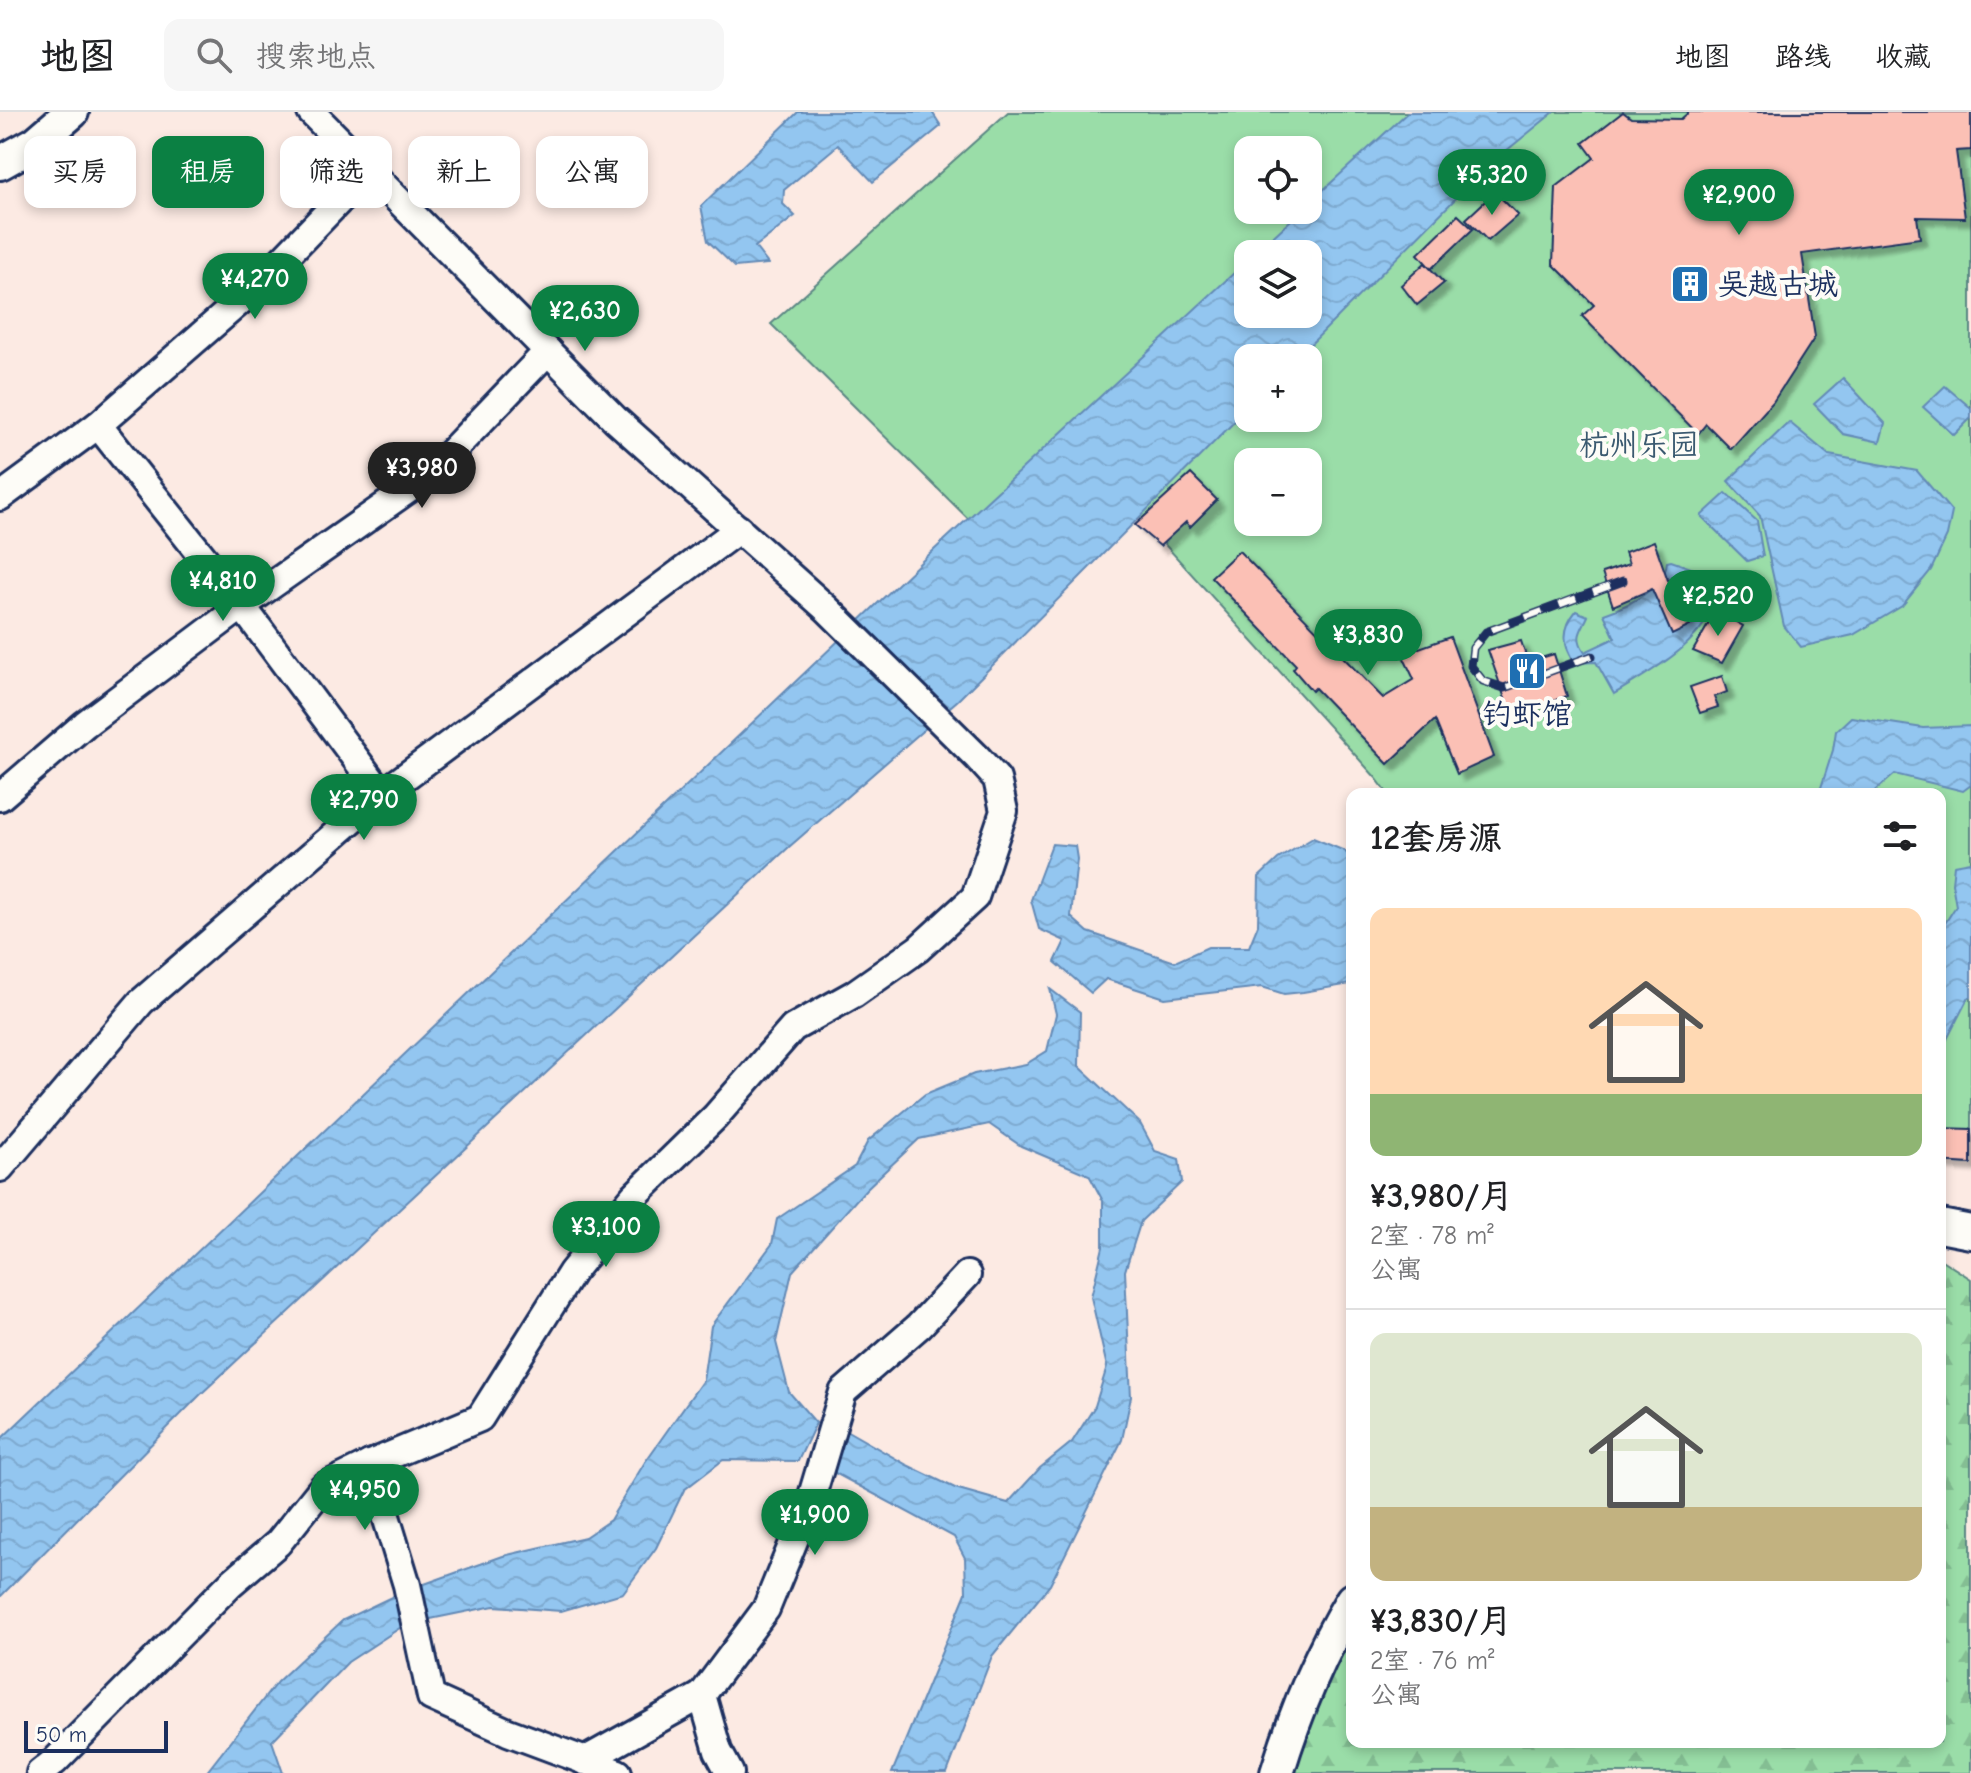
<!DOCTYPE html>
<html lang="zh">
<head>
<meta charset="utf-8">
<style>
  :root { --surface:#fff; --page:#f6f6f6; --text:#202124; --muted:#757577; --line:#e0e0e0; --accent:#0b8043 }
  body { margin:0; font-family:"Comic Neue","LXGW WenKai TC",sans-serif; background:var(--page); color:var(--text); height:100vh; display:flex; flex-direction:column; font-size:30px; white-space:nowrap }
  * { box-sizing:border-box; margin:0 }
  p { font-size:26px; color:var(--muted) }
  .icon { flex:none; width:44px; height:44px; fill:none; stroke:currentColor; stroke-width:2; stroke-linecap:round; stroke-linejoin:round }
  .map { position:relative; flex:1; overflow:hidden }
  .panel { position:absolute; left:1346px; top:676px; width:600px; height:960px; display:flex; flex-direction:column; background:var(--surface); border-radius:16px; box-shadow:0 4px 12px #0003 }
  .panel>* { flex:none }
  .top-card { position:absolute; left:24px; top:24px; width:760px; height:72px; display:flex; gap:16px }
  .tools { position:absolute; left:1234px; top:24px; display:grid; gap:16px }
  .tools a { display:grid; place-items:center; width:88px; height:88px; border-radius:16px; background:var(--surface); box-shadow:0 4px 12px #0003; font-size:40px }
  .scale { position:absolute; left:24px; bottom:20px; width:144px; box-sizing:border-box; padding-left:8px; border:4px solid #1b2f5e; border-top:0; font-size:22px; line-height:28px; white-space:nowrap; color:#1b2f5e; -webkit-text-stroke:6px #fdfcf7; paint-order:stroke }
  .price { position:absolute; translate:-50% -68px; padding:0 18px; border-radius:28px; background:var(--accent); color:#fff; font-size:26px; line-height:52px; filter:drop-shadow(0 2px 4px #0008) }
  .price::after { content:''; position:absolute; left:50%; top:48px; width:24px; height:18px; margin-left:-12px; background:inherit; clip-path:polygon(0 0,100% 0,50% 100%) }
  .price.current { background:#222; color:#fff }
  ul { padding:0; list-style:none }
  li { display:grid; align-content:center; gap:16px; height:424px; padding:0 24px }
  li+li { border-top:2px solid var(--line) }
  li span { display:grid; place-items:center; height:248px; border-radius:16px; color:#555 }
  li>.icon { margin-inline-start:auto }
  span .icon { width:144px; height:144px; fill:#fffc; stroke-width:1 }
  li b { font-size:34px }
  h2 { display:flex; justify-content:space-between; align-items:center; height:96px; padding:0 24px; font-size:34px }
  .chip { padding:0 28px; border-radius:16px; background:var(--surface); box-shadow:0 4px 12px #0003; font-size:28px; line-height:72px }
  .chip.current { background:var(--accent); color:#fff }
  header { display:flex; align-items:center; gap:48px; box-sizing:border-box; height:112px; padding:0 40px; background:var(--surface); border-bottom:2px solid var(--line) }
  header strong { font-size:38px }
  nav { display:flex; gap:44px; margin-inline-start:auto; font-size:28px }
  .search { width:560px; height:72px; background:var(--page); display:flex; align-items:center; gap:20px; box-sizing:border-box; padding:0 28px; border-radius:16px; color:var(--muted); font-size:30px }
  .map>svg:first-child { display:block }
</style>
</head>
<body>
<header>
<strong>地图</strong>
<div class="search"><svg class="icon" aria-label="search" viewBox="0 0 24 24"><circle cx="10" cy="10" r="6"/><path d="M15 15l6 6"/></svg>搜索地点</div>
<nav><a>地图</a><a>路线</a><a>收藏</a></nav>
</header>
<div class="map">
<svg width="1971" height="1661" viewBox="0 0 1971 1661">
  <defs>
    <pattern id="forest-firs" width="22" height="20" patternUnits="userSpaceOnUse" patternTransform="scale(2)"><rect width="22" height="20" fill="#9adda8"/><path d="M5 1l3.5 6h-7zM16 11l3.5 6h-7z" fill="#84be93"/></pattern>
    <pattern id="water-waves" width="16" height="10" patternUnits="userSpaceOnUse" patternTransform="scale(2)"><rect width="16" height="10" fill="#93c6f0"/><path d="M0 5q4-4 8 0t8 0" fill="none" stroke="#7eaad0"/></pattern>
    <filter id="shadow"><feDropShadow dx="7" dy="7" stdDeviation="2" flood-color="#0004"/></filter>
  </defs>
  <rect width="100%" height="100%" fill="#fceae3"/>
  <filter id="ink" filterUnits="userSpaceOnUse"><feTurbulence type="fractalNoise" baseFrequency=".0125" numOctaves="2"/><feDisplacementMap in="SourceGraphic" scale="16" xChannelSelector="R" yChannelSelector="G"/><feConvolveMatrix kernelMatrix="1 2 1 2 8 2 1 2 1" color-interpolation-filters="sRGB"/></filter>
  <g filter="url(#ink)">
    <path fill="url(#forest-firs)" stroke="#5a8683" stroke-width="2" d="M1940,1147L1971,1167V1661H1294C1307,1611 1327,1558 1352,1512V1630H1940Z"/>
    <path fill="#9adda8" stroke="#5a8683" stroke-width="2" fill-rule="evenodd" d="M1008,0H1971V1052L1940,1050V682H1388L1376,666L1102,363L1010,448L771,212ZM1248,38H1308V98H1248ZM1248,142H1308V202H1248ZM1248,246H1308V306H1248ZM1248,350H1308V410H1248Z"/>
    <g fill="url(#water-waves)" stroke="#638ab6" stroke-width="2">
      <polygon points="798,0 932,0 941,14 873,70 838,33 784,78 783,92 795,104 755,135 768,152 735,155 708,129 701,94"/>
      <polygon points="1408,0 1554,0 1490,52 1297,246 1248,246 1248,296 958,588 789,735 201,1282 0,1485 0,1328 921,450 1248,148 1248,202 1308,202 1308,142 1254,142 1302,98 1308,98 1308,92"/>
      <polygon points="1843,266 1885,311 1880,330 1843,322 1814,292"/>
      <polygon points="1945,274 1971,296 1971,306 1954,323 1923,295"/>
      <polygon points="1789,310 1829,343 1917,359 1952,400 1947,424 1931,458 1902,494 1853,523 1801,535 1784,514 1760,404 1728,369"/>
      <polygon points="1726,381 1757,409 1763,444 1747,449 1701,404"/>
      <path d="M1671,449L1694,457L1717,482C1707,530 1653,558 1614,582L1596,550L1575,551C1562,533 1562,516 1576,499L1588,504C1581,520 1574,524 1585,540L1615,526L1604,502C1627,494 1664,477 1667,450Z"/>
      <polygon points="1851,605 1923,616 1971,614 1971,673 1963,679 1895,662 1872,682 1819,682 1833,638 1836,619"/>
      <polygon points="1313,726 1345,739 1352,749 1351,872 1303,880 1284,882 1262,875 1165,886 1106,867 1091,881 1055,850 1065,829 1039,817 1031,788 1052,732 1075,734 1077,747 1071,805 1088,820 1175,850 1208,835 1249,835 1258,813 1259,765 1278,747"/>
      <polygon points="1971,750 1971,885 1968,886 1940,941 1940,819 1956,794 1952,771 1954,753"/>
      <polygon points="1050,877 1080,900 1079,954 1140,1011 1155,1039 1179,1047 1182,1070 1141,1109 1125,1159 1131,1285 1122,1328 1050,1473 992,1544 947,1661 892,1661 966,1481 965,1446 954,1425 822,1354 844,1317 907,1353 955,1376 1008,1391 1040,1356 1072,1330 1095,1294 1107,1255 1091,1185 1103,1135 1103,1089 1089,1063 1021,1034 989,1012 919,1027 866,1077 792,1160 776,1230 789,1280 816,1311 798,1349 723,1348 684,1378 656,1436 623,1481 561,1499 494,1494 406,1512 348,1550 272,1629 283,1661 206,1661 277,1570 343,1508 402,1480 503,1444 585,1425 610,1408 645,1350 703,1268 711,1214 772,1132 777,1107 855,1054 868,1029 925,982 974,962 1026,952 1047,939 1056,902"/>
    </g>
    <g fill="#fbc0b5" stroke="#1b2f5e" stroke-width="2" filter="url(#shadow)">
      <polygon points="1623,0 1631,6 1681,7 1689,0 1971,0 1971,38 1956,39 1965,106 1917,105 1920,126 1802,142 1815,225 1773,290 1731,337 1706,312 1698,322 1582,204 1594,193 1553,152 1556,75 1594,46 1583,31"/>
      <polygon points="1495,80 1518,103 1488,129 1466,107"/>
      <polygon points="1458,103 1473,117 1431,157 1418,142"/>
      <polygon points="1425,151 1444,171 1417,193 1401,173"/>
      <polygon points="1191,362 1217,388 1190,415 1186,410 1160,434 1135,413"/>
      <polygon points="1654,429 1676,491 1681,489 1690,514 1672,523 1652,477 1613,494 1602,461 1629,452 1625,440"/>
      <polygon points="1239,439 1383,586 1414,567 1402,542 1450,525 1494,645 1457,662 1435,608 1388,652 1315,576 1312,579 1293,557 1296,553 1211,465"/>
      <polygon points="1716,499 1743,514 1722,551 1693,539"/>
      <polygon points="1521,529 1528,550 1554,542 1567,584 1511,604 1488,538"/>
      <polygon points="1722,564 1727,580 1714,585 1718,595 1700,601 1690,575"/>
      <polygon points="1940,1016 1971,1017 1971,1052 1940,1050"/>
    </g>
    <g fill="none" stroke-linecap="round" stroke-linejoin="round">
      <defs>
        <g id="minor">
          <polyline points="98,313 242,494 382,682"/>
          <polyline points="0,385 98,313 253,178 369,58"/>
          <polyline points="0,685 85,612 242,494 429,363 548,239"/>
          <polyline points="0,1056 141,890 382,682 739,417"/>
          <polyline points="370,1352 407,1473 431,1585 508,1620 618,1661"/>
          <polyline points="702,1583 718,1639 730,1661"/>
          <polyline points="584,1649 702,1583 766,1497 811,1387 843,1280 919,1214 967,1163"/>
          <polyline points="40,1661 55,1649 230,1472 278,1431 323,1375 370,1352 480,1306 572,1160 634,1084 715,1005 793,916 854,882 918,837 975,785 1004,699 997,667 977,645 827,497 615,307 311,0"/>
        </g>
        <g id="major">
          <polyline points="0,51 36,31 72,0"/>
          <polyline points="1940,1114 1971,1120"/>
          <path d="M1277,1661C1295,1602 1320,1541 1352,1488"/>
        </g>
      </defs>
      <use href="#minor" stroke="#1b2f5e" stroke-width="32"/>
      <use href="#major" stroke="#1b2f5e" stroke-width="38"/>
      <use href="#minor" stroke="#fdfcf7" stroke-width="26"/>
      <use href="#major" stroke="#fdfcf7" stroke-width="32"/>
      <defs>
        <polyline id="rail" points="1592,544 1504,576 1483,569 1471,554 1473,536 1486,520 1623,469"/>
      </defs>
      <use href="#rail" stroke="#1b2f5e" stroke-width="9"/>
      <use href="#rail" stroke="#fdfcf7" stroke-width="6" stroke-dasharray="18" stroke-linecap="butt"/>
    </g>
  </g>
  <defs>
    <symbol id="building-square" viewBox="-11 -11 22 22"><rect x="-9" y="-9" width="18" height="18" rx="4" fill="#1f6fb2" stroke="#fdfcf7"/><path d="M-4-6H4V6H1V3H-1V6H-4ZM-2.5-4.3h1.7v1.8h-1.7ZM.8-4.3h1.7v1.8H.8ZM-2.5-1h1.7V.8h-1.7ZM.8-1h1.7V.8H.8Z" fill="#fff"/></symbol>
    <symbol id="restaurant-square" viewBox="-11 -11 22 22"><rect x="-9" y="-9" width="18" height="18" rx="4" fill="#1f6fb2" stroke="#fdfcf7"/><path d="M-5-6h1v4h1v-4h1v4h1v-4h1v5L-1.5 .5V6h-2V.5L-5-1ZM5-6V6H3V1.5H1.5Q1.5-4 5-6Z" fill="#fff"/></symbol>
  </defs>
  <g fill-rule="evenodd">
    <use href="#building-square" x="1668" y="150" width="44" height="44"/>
    <use href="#restaurant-square" x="1505" y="537" width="44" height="44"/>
  </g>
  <g text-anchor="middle" stroke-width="8" stroke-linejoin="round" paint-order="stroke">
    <g font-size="30" fill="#1b2f5e" stroke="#fdfcf7" text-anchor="start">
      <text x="1718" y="182">吴越古城</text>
      <text x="1527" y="612" text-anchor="middle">钓虾馆</text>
    </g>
    <g font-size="30" fill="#3b5a70" stroke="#fdfcf7">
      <text x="1639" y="343">杭州乐园</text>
    </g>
  </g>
</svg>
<div class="tools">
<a><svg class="icon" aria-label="locate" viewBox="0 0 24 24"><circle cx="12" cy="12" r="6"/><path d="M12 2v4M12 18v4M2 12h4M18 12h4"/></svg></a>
<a><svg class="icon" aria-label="layers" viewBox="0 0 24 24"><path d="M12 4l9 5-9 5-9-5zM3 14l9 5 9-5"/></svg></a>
<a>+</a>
<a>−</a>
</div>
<div class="scale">50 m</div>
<b class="price" style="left:1492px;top:105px">¥5,320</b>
<b class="price" style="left:1739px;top:125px">¥2,900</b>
<b class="price" style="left:255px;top:209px">¥4,270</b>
<b class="price" style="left:585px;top:241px">¥2,630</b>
<b class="price current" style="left:422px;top:398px">¥3,980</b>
<b class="price" style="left:223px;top:511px">¥4,810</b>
<b class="price" style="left:1718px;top:526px">¥2,520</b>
<b class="price" style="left:1368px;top:565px">¥3,830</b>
<b class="price" style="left:364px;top:730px">¥2,790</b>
<b class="price" style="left:606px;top:1157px">¥3,100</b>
<b class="price" style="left:365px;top:1420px">¥4,950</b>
<b class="price" style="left:815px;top:1445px">¥1,900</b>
<div class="top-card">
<a class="chip">买房</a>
<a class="chip current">租房</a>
<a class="chip">筛选</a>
<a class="chip">新上</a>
<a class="chip">公寓</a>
</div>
<section class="panel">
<h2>12套房源<svg class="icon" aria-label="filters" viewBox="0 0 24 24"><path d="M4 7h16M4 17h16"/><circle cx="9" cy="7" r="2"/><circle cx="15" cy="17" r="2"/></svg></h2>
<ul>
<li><span style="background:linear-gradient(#ffd9b3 75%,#8fb573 0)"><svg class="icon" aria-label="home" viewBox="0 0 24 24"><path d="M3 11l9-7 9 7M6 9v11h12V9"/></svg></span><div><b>¥3,980/月</b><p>2室 · 78 m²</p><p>公寓</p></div></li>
<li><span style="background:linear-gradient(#dfe7d0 70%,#c2b280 0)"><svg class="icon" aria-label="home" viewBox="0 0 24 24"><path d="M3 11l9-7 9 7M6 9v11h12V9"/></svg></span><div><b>¥3,830/月</b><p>2室 · 76 m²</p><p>公寓</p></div></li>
</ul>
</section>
</div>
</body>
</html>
